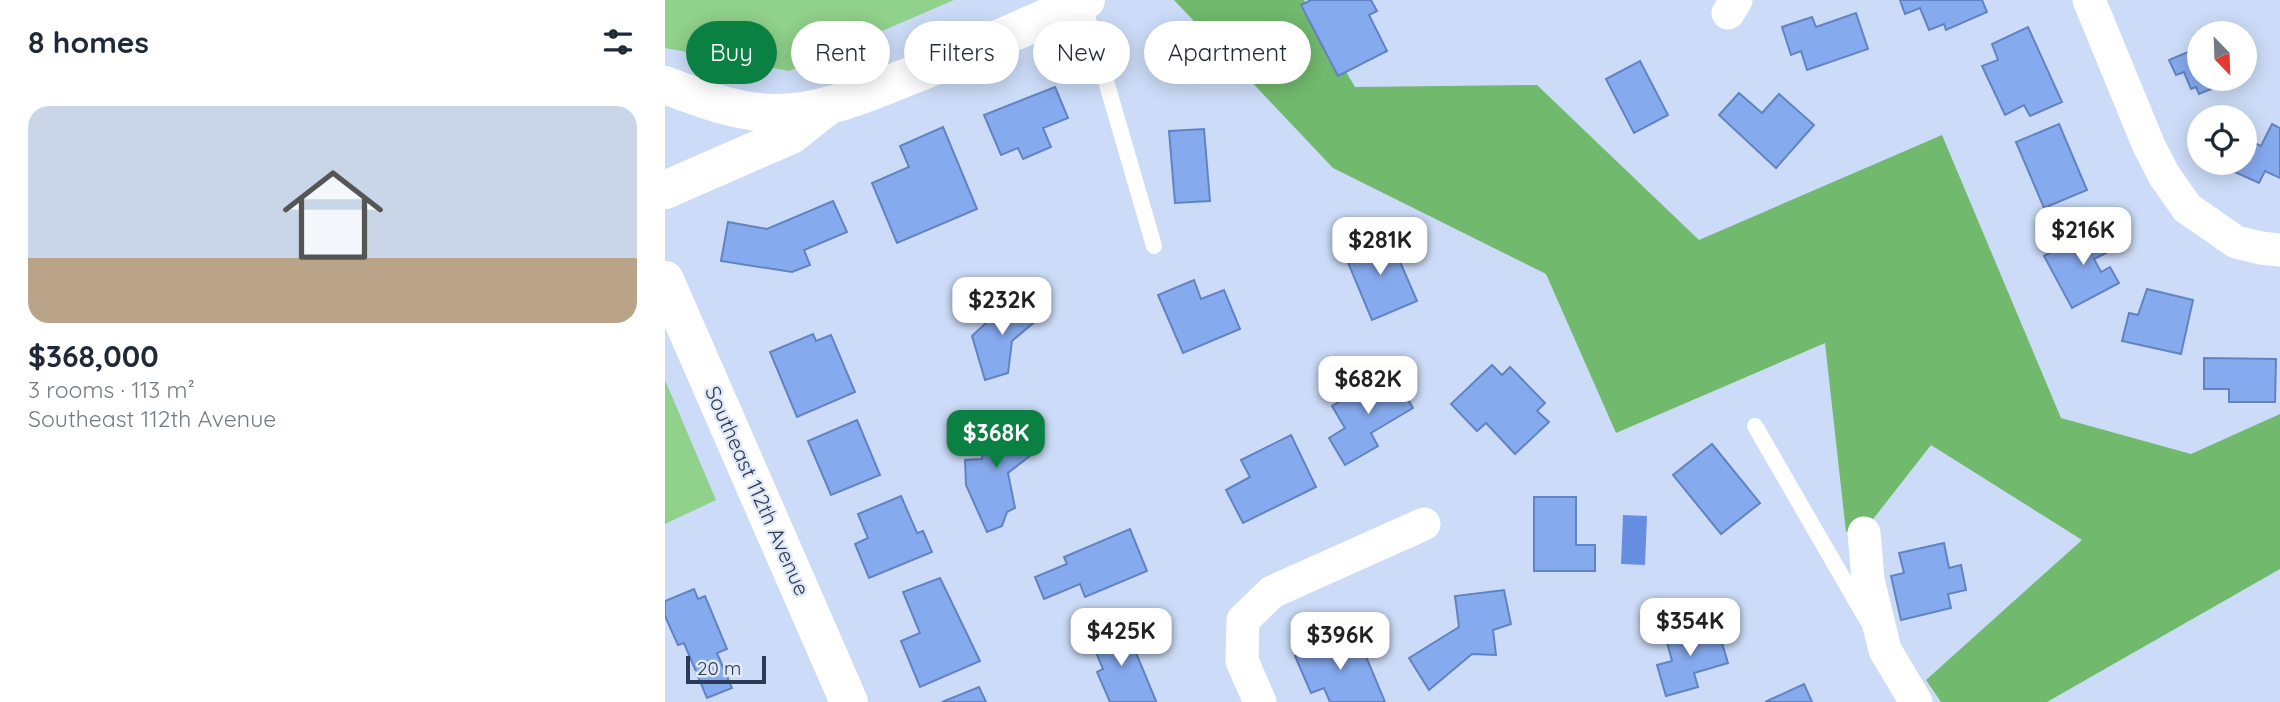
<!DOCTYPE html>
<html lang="en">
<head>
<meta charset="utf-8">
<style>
  :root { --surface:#fff; --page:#f6f6f7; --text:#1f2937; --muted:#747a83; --accent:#0b8043 }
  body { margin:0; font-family:Quicksand,sans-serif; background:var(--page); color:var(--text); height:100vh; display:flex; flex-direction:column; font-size:26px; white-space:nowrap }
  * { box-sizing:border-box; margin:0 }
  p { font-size:23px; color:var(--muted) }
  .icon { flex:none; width:38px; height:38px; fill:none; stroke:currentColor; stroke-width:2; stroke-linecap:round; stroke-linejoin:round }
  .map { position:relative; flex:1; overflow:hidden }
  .panel { display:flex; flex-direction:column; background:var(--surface); width:665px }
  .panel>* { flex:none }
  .hud { position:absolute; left:21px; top:21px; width:665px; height:63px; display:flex; gap:14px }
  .needle { width:46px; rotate:157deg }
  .tools { position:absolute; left:1522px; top:21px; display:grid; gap:14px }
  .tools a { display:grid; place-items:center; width:70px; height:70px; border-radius:50%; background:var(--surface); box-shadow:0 4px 18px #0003; font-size:35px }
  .scale { position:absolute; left:21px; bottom:18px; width:80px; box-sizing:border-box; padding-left:7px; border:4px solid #2c3a57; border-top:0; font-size:19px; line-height:24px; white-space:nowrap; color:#2c3a57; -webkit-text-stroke:5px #e1e9f7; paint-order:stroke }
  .price { position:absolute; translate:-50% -60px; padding:0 16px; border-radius:14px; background:#fff; color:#222; font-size:23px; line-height:46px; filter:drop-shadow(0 2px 4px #0008) }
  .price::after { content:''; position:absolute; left:50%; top:42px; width:21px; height:16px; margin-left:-10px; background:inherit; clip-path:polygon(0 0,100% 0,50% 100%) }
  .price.selected { background:var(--accent); color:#fff }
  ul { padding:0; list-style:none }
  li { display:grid; align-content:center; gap:14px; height:371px; padding:0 28px }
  li span { display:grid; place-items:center; height:217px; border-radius:21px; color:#555 }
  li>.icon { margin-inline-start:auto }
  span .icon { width:126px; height:126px; fill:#fffc; stroke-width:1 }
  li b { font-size:30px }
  h2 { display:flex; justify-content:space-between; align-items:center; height:84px; padding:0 28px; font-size:30px }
  .pill { padding:0 24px; border-radius:32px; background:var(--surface); box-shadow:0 4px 18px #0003; font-size:24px; line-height:63px }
  .pill.selected { background:var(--accent); color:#fff }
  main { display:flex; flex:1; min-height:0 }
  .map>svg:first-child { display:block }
</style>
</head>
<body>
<main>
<section class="panel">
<h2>8 homes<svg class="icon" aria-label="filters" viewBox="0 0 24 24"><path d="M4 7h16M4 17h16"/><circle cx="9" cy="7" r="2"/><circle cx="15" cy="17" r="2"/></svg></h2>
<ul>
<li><span style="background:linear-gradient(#c9d6e8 70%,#b9a48a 0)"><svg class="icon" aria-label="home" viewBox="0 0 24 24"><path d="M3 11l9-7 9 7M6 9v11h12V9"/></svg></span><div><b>$368,000</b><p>3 rooms · 113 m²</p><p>Southeast 112th Avenue</p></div></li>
</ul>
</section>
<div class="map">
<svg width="1615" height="702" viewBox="0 0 1615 702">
  <rect width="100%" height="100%" fill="#ccdcf8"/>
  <g fill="#90d18b">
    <polygon points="0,0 289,0 124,71 0,48"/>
    <polygon points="0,380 51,500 0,524"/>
  </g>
  <polygon fill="#71b96d" points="509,0 639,0 690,87 872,85 1034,240 1277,135 1396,418 1526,454 1615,414 1615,569 1382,702 1276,702 1261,680 1417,540 1266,445 1205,523 1181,532 1160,343 951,433 881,274 668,168"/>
  <polygon fill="#658ee0" points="958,515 982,516 980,565 956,564"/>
  <g fill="#86aaee" stroke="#6183c4" stroke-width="2">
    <polygon points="646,0 706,0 712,11 704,15 722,51 673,76 636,5"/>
    <polygon points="1235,0 1317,0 1322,12 1281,30 1279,24 1264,30 1255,8 1240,14"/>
    <polygon points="1191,13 1203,49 1142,70 1136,51 1126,55 1117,27 1147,17 1151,27"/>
    <polygon points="1363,27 1397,102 1365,116 1359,105 1340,115 1317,66 1333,60 1327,44"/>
    <polygon points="1535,47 1535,79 1570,79 1534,94 1531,87 1526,89 1519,72 1511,75 1504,60"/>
    <polygon points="975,61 1003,115 969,133 941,79"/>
    <polygon points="390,87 403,118 378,128 386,147 358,159 353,148 336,155 319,115"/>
    <polygon points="1074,93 1097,113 1114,94 1149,125 1111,168 1054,115"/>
    <polygon points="1394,124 1422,190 1379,208 1351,142"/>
    <polygon points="1607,124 1615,128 1615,178 1600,171 1594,183 1561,168 1564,163 1580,163 1580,139 1596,146"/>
    <polygon points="278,127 312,209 232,243 207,183 244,167 235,146"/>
    <polygon points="539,129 545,201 510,203 504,131"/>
    <polygon points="168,201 182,232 139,250 145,265 127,272 56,261 63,222 102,229"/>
    <polygon points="1438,225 1451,248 1429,259 1436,272 1445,267 1454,283 1407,308 1379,256"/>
    <polygon points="723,234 752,301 707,320 679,253"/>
    <polygon points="529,280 536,299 559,290 575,329 518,353 493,295"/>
    <polygon points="1482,289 1528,300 1516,354 1457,341 1464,313 1473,315"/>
    <polygon points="353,293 373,319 347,341 343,373 320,380 307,336"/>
    <polygon points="148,334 151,341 166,335 190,392 132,417 105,352"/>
    <polygon points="1539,358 1611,359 1610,402 1564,402 1564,389 1539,389"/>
    <polygon points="827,365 837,375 845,367 880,403 872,411 884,422 850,454 821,423 812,431 786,404"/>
    <polygon points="726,372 748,408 706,433 713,446 680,465 664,438 680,428 667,406"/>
    <polygon points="192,420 215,475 166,495 143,441"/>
    <polygon points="371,428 370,452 343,473 350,508 342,512 337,526 322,532 301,485 300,460 317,459 317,447 304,448 304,430"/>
    <polygon points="626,435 651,487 578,523 561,490 585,477 576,460"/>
    <polygon points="1047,444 1095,503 1056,534 1008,475"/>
    <polygon points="236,496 252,533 258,531 267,552 204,578 190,544 203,538 193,514"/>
    <polygon points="869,497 911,497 911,545 930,545 930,571 869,571"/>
    <polygon points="465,529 482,571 420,597 415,584 379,599 370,577 402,564 399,557"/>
    <polygon points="1279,543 1284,568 1296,565 1301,590 1283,594 1286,608 1236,620 1226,576 1239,573 1234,553"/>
    <polygon points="275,578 315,661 255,687 236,641 255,633 238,592"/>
    <polygon points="29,589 33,599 40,596 62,649 52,653 67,688 42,698 19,643 13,645 0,616 0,601"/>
    <polygon points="839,590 846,624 828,630 831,655 807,654 764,690 744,658 794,627 790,596"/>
    <polygon points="459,624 491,701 489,702 445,702 432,672 438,669 425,638"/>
    <polygon points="1039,624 1043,636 1054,633 1063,663 1029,673 1033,687 1001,696 992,665 1007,661 1000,635"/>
    <polygon points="684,633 691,649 697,647 720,702 665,702 659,688 646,693 630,656"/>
    <polygon points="1139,684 1147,702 1100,702"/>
    <polygon points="314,687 321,702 277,702"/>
  </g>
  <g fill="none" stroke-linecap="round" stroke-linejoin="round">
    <g stroke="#fff" stroke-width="16">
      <polyline points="418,2 489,246"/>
      <polyline points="1090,426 1202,620"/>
    </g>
    <g stroke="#fff" stroke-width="33">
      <polyline points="1424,0 1484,146 1499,175 1522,208 1571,242 1596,248 1615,250"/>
      <polyline points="1063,13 1071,0"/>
      <polyline points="1199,533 1203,580 1220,650 1251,702"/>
      <polyline points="595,702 577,661 578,620 607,592 759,524"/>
    </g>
    <g stroke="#fff" stroke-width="38">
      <path d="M0,85C34,98 70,112 107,113C154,114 203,93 245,76C305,52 363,26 421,0"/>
      <polyline points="0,190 126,135 160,108"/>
    </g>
    <polyline stroke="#fff" stroke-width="38" points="0,280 184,702"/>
  </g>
  <g text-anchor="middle" stroke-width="5" stroke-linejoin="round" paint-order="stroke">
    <g font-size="21" fill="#2c3a57" stroke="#e1e9f7">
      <text transform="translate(92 491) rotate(66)" y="7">Southeast 112th Avenue</text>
    </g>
  </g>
</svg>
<div class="tools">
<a><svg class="needle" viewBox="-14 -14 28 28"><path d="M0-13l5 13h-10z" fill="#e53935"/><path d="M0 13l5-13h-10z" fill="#747a83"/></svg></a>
<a><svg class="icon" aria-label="locate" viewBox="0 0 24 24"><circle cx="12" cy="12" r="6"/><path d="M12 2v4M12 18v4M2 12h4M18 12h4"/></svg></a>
</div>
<div class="scale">20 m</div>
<b class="price" style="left:1418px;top:267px">$216K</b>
<b class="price" style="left:715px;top:277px">$281K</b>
<b class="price" style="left:337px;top:337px">$232K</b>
<b class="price" style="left:703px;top:416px">$682K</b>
<b class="price selected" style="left:331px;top:470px">$368K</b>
<b class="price" style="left:1025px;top:658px">$354K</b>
<b class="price" style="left:456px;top:668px">$425K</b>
<b class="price" style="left:675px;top:672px">$396K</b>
<div class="hud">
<a class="pill selected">Buy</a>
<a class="pill">Rent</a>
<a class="pill">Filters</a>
<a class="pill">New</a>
<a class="pill">Apartment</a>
</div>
</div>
</main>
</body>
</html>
